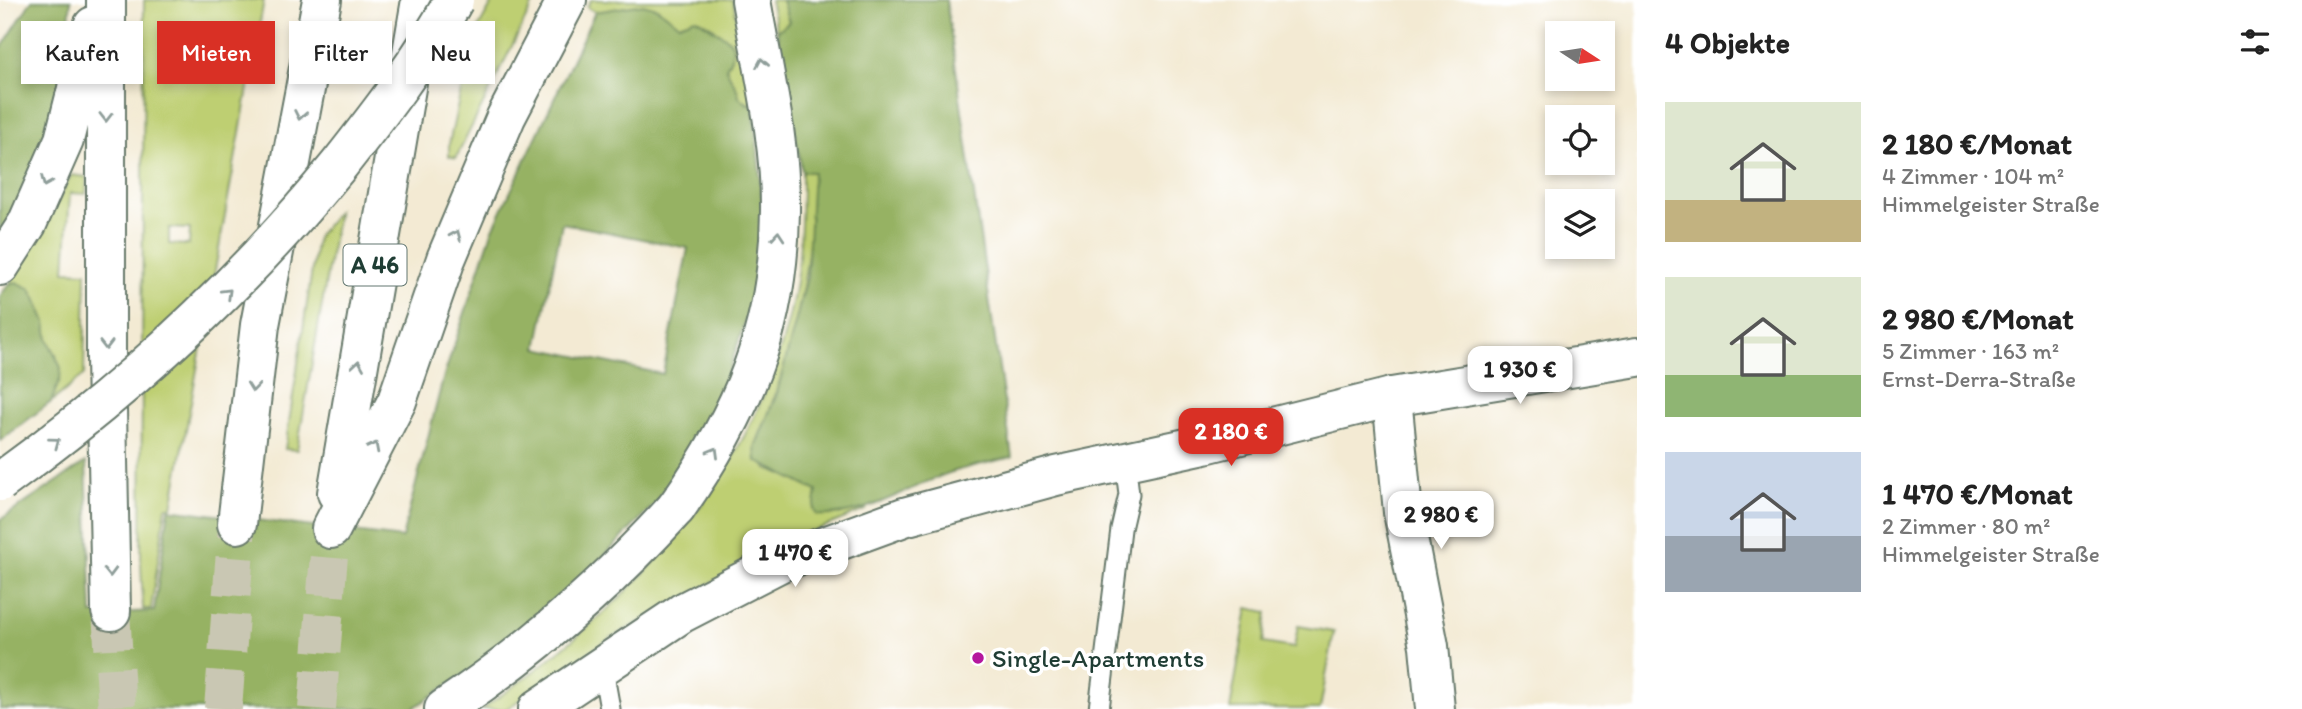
<!DOCTYPE html>
<html lang="de">
<head>
<meta charset="utf-8">
<style>
  :root { --surface:#fff; --page:#f6f6f6; --text:#222; --muted:#767676; --accent:#d93025 }
  body { margin:0; font-family:Itim,sans-serif; background:var(--page); color:var(--text); height:100vh; display:flex; flex-direction:column; font-size:26px; white-space:nowrap }
  * { box-sizing:border-box; margin:0 }
  p { font-size:23px; color:var(--muted) }
  .icon { flex:none; width:38px; height:38px; fill:none; stroke:currentColor; stroke-width:2; stroke-linecap:round; stroke-linejoin:round }
  .map { position:relative; flex:1; overflow:hidden }
  .sheet { display:flex; flex-direction:column; background:var(--surface); width:665px }
  .sheet>* { flex:none }
  .banner { position:absolute; left:21px; top:21px; width:665px; height:63px; display:flex; gap:14px }
  .needle { width:46px; rotate:102deg }
  .tools { position:absolute; left:1545px; top:21px; display:grid; gap:14px }
  .tools a { display:grid; place-items:center; width:70px; height:70px; border-radius:0px; background:var(--surface); box-shadow:0 4px 10px #0003; font-size:35px }
  .price { position:absolute; translate:-50% -60px; padding:0 16px; border-radius:14px; background:#fff; color:#222; font-size:23px; line-height:46px; filter:drop-shadow(0 2px 4px #0008) }
  .price::after { content:''; position:absolute; left:50%; top:42px; width:21px; height:16px; margin-left:-10px; background:inherit; clip-path:polygon(0 0,100% 0,50% 100%) }
  .price.current { background:var(--accent); color:#fff }
  ul { padding:0; list-style:none }
  li { display:flex; align-items:center; gap:21px; height:175px; padding:0 28px }
  li span { display:grid; place-items:center; flex:none; width:196px; height:140px; border-radius:0px; color:#555 }
  li>.icon { margin-inline-start:auto }
  span .icon { width:84px; height:84px; fill:#fffc; stroke-width:1 }
  li b { font-size:30px }
  h2 { display:flex; justify-content:space-between; align-items:center; height:84px; padding:0 28px; font-size:30px }
  .tag { padding:0 24px; border-radius:0px; background:var(--surface); box-shadow:0 4px 10px #0003; font-size:24px; line-height:63px }
  .tag.current { background:var(--accent); color:#fff }
  main { display:flex; flex:1; min-height:0 }
  .map>svg:first-child { display:block }
</style>
</head>
<body>
<main>
<div class="map">
<svg width="1637" height="709" viewBox="0 0 1637 709">
  <rect width="100%" height="100%" fill="#fff"/>
  <filter id="ink" filterUnits="userSpaceOnUse"><feTurbulence type="fractalNoise" baseFrequency=".0143" numOctaves="2"/><feDisplacementMap in="SourceGraphic" scale="14" xChannelSelector="R" yChannelSelector="G"/><feConvolveMatrix kernelMatrix="1 2 1 2 8 2 1 2 1" color-interpolation-filters="sRGB"/></filter>
  <filter id="wash" filterUnits="userSpaceOnUse"><feTurbulence type="fractalNoise" baseFrequency=".00686" numOctaves="4" result="noise"/><feDisplacementMap in="SourceGraphic" scale="28" xChannelSelector="R" yChannelSelector="G"/><feGaussianBlur stdDeviation="1.57" result="paint"/><feColorMatrix in="noise" values="0 0 0 0 0 0 0 0 0 0 0 0 0 0 0 0 0 1.4 0 .05"/><feComposite in="paint" operator="in"/></filter>
  <g filter="url(#wash)">
    <rect width="100%" height="100%" fill="#f3ead3"/>
    <g fill="#becf72" stroke="#6e8653" stroke-width="2" fill-rule="evenodd">
      <path d="M144,0H264L172,507H166L151,609H143L141,564ZM169,228L190,229L189,245L169,244Z"/>
      <polygon points="494,0 535,0 456,158 449,156 449,144 473,37"/>
      <path d="M591,0H733L753,102L748,104L739,97C739,88 733,85 730,78C723,64 725,46 718,34C714,26 703,21 695,18L679,24C639,0 640,9 595,12L587,7Z"/>
      <polygon points="770,0 782,0 789,23 777,31"/>
      <path d="M802,172H813C813,266 792,361 755,447L767,469C785,472 799,485 818,491L814,509H867L785,543L612,637L506,709H482C626,609 755,483 792,304C801,261 802,216 802,172Z"/>
      <polygon points="71,175 87,177 86,194 70,193 65,271 86,272 84,375 51,402 60,379 56,354 48,340 46,322 35,296 9,284 46,225"/>
      <polygon points="338,211 297,450 285,449 317,237"/>
      <polygon points="1248,608 1267,612 1263,643 1294,648 1298,626 1334,632 1320,709 1230,709"/>
    </g>
    <g fill="#96b264" stroke="#5a784c" stroke-width="2" fill-rule="evenodd">
      <path d="M32,0H71C66,59 57,119 33,173C24,195 11,215 0,235V50Z"/>
      <path d="M782,0H946L1012,457C992,462 970,466 949,473C906,488 864,518 817,515L814,510L817,491L756,461L755,447L777,393L807,277L813,172H802L777,31L789,22Z"/>
      <path d="M643,4L657,8L679,24L695,18C704,22 711,29 719,33C737,42 736,50 726,68C730,79 738,86 739,97L748,104L753,102L763,209L754,295L712,421L656,503L566,595L474,668L412,709H0V520L86,462L92,614L154,611L169,509L402,538L443,379L492,231L595,12ZM562,223L688,248L663,374L537,348Z"/>
      <polygon points="16,282 31,289 46,322 48,340 61,368 60,379 51,402 0,441 0,296 9,284"/>
    </g>
  </g>
  <g filter="url(#ink)">
    <g fill="none" stroke-linecap="round" stroke-linejoin="round">
      <g stroke="#c9c7b3" stroke-width="38" stroke-dasharray="38 19" stroke-linecap="butt">
        <polyline points="111,611 117,709"/>
        <polyline points="223,709 237,524"/>
        <polyline points="317,709 331,529"/>
      </g>
      <defs>
        <g id="lane">
          <polyline points="602,664 610,709"/>
          <polyline points="1099,709 1121,529 1129,494 1125,461"/>
        </g>
        <g id="street">
          <polyline points="1392,397 1403,512 1429,646 1435,709"/>
          <polyline points="538,709 682,613 781,562 904,517 1056,476 1205,444 1392,397 1637,357"/>
        </g>
        <path id="secondary" d="M444,709C530,652 606,585 676,508"/>
        <g id="highway">
          <polyline points="106,0 106,358 111,611"/>
          <polyline points="0,266 27,224 64,140 93,26"/>
          <polyline points="337,493 421,0"/>
          <path d="M676,508C742,414 779,329 780,211C781,141 763,69 751,0"/>
          <polyline points="237,524 260,325 322,0"/>
          <polyline points="331,529 397,401 446,259 506,117 567,0"/>
        </g>
      </defs>
      <use href="#lane" stroke="#697a6c" stroke-width="23"/>
      <use href="#street" stroke="#697a6c" stroke-width="42"/>
      <use href="#secondary" stroke="#697a6c" stroke-width="42"/>
      <use href="#highway" stroke="#697a6c" stroke-width="42"/>
      <use href="#lane" stroke="#fff" stroke-width="19"/>
      <use href="#street" stroke="#fff" stroke-width="38"/>
      <use href="#secondary" stroke="#fff" stroke-width="38"/>
      <use href="#highway" stroke="#fff" stroke-width="38"/>
      <defs>
        <path id="highway-bridge" d="M0,482C127,390 240,287 339,165C380,113 422,59 454,0"/>
      </defs>
      <use href="#highway-bridge" stroke="#697a6c" stroke-width="42" stroke-linecap="butt"/>
      <use href="#highway-bridge" stroke="#fff" stroke-width="38"/>
    </g>
    <defs><path id="oneway-chevron" d="M-2-3.5L2.5 0L-2 3.5" fill="none" stroke-width="1.6" stroke-linecap="round" stroke-linejoin="round" transform="scale(1.75)"/></defs>
    <g stroke="#8f9e9a">
      <use href="#oneway-chevron" transform="translate(762 63) rotate(-100)"/>
      <use href="#oneway-chevron" transform="translate(300 115) rotate(101)"/>
      <use href="#oneway-chevron" transform="translate(106 117) rotate(90)"/>
      <use href="#oneway-chevron" transform="translate(46 182) rotate(113)"/>
      <use href="#oneway-chevron" transform="translate(456 235) rotate(-67)"/>
      <use href="#oneway-chevron" transform="translate(778 236) rotate(-85)"/>
      <use href="#oneway-chevron" transform="translate(227 293) rotate(-44)"/>
      <use href="#oneway-chevron" transform="translate(106 345) rotate(90)"/>
      <use href="#oneway-chevron" transform="translate(358 365) rotate(-81)"/>
      <use href="#oneway-chevron" transform="translate(253 387) rotate(96)"/>
      <use href="#oneway-chevron" transform="translate(55 442) rotate(-37)"/>
      <use href="#oneway-chevron" transform="translate(374 447) rotate(-63)"/>
      <use href="#oneway-chevron" transform="translate(714 452) rotate(-60)"/>
      <use href="#oneway-chevron" transform="translate(110 572) rotate(89)"/>
    </g>
  </g>
  <circle fill="#b5179e" stroke="#fff" stroke-width="2.5" cx="978" cy="658" r="7"/>
  <g text-anchor="middle" stroke-width="7" stroke-linejoin="round" paint-order="stroke">
    <rect fill="#fff" stroke="#627771" stroke-width="2" x="343.5" y="244.5" width="63" height="41" rx="5"/>
    <g font-size="24" font-weight="bold" fill="#1f3d34">
      <text x="375" y="273">A 46</text>
    </g>
    <g font-size="26" fill="#1f3d34" stroke="#fff" text-anchor="start">
      <text x="992" y="667">Single-Apartments</text>
    </g>
  </g>
</svg>
<div class="tools">
<a><svg class="needle" viewBox="-14 -14 28 28"><path d="M0-13l5 13h-10z" fill="#e53935"/><path d="M0 13l5-13h-10z" fill="#767676"/></svg></a>
<a><svg class="icon" aria-label="locate" viewBox="0 0 24 24"><circle cx="12" cy="12" r="6"/><path d="M12 2v4M12 18v4M2 12h4M18 12h4"/></svg></a>
<a><svg class="icon" aria-label="layers" viewBox="0 0 24 24"><path d="M12 4l9 5-9 5-9-5zM3 14l9 5 9-5"/></svg></a>
</div>
<b class="price" style="left:1520px;top:406px">1 930 €</b>
<b class="price current" style="left:1231px;top:468px">2 180 €</b>
<b class="price" style="left:1441px;top:551px">2 980 €</b>
<b class="price" style="left:795px;top:589px">1 470 €</b>
<div class="banner">
<a class="tag">Kaufen</a>
<a class="tag current">Mieten</a>
<a class="tag">Filter</a>
<a class="tag">Neu</a>
</div>
</div>
<section class="sheet">
<h2>4 Objekte<svg class="icon" aria-label="filters" viewBox="0 0 24 24"><path d="M4 7h16M4 17h16"/><circle cx="9" cy="7" r="2"/><circle cx="15" cy="17" r="2"/></svg></h2>
<ul>
<li><span style="background:linear-gradient(#dfe7d0 70%,#c2b280 0)"><svg class="icon" aria-label="home" viewBox="0 0 24 24"><path d="M3 11l9-7 9 7M6 9v11h12V9"/></svg></span><div><b>2 180 €/Monat</b><p>4 Zimmer · 104 m²</p><p>Himmelgeister Straße</p></div></li>
<li><span style="background:linear-gradient(#dfe7d0 70%,#8fb573 0)"><svg class="icon" aria-label="home" viewBox="0 0 24 24"><path d="M3 11l9-7 9 7M6 9v11h12V9"/></svg></span><div><b>2 980 €/Monat</b><p>5 Zimmer · 163 m²</p><p>Ernst-Derra-Straße</p></div></li>
<li><span style="background:linear-gradient(#c9d6e8 60%,#9aa5b1 0)"><svg class="icon" aria-label="home" viewBox="0 0 24 24"><path d="M3 11l9-7 9 7M6 9v11h12V9"/></svg></span><div><b>1 470 €/Monat</b><p>2 Zimmer · 80 m²</p><p>Himmelgeister Straße</p></div></li>
</ul>
</section>
</main>
</body>
</html>
